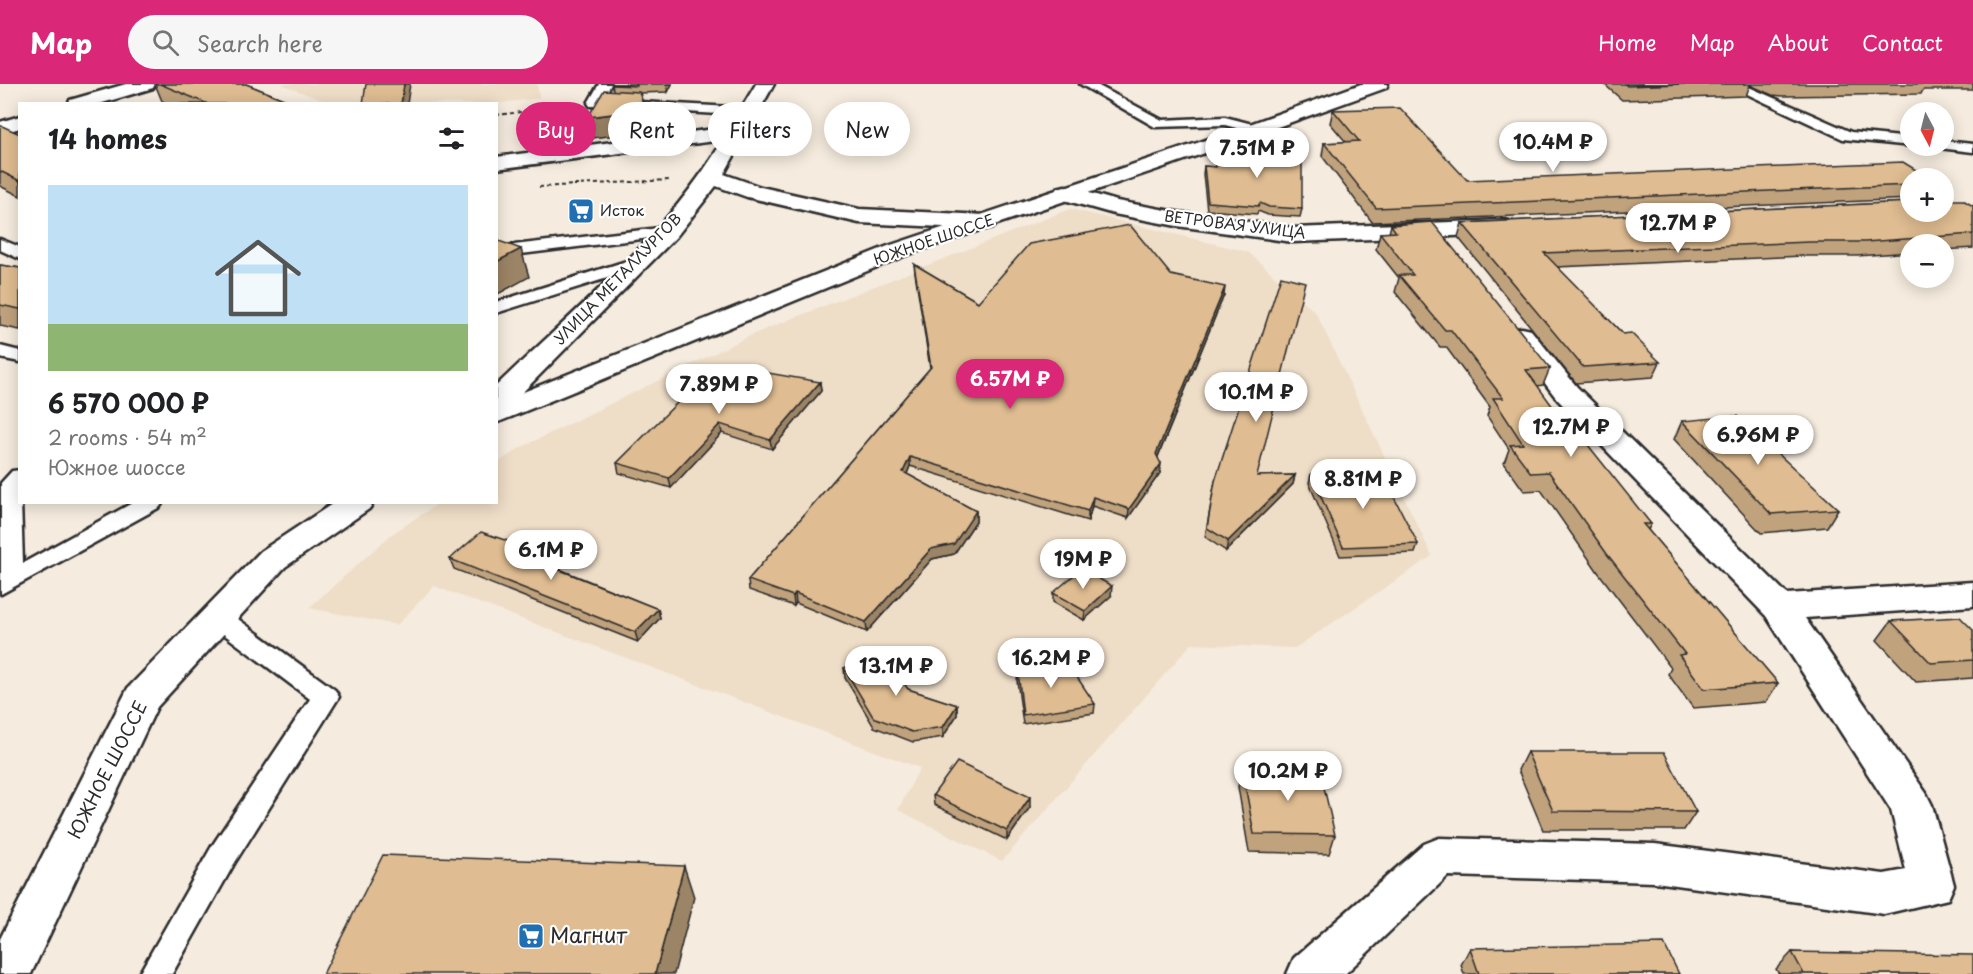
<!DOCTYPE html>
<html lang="en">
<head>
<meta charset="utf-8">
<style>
  :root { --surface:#fff; --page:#f6f6f6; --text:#202124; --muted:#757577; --line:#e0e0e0; --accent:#db2777 }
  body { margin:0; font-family:"Playpen Sans",sans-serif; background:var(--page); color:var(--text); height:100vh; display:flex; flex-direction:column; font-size:22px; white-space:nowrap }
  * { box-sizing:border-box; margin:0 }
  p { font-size:20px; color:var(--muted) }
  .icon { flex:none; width:33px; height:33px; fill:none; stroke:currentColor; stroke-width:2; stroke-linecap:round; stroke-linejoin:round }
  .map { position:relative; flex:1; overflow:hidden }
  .panel { position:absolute; left:18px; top:18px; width:480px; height:402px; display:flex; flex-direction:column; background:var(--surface); border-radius:0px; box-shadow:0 3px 15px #0003 }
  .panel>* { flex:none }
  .banner { position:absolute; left:516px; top:18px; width:570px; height:54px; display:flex; gap:12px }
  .needle { width:39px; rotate:173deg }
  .buttons { position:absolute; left:1900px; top:18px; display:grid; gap:12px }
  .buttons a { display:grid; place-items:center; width:54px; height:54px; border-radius:50%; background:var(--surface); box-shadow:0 3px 15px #0003; font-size:30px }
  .price { position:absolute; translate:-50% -51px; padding:0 14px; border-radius:21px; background:#fff; color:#222; font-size:20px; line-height:39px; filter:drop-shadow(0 2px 3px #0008) }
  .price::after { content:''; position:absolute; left:50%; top:36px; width:18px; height:14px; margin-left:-9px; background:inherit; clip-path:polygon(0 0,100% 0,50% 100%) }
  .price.selected { background:var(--accent); color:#fff }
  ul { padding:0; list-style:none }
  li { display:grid; align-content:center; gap:12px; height:318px; padding:0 30px }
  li+li { border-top:2px solid var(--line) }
  li span { display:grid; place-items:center; height:186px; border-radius:0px; color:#555 }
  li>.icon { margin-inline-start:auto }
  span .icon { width:108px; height:108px; fill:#fffc; stroke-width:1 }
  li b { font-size:26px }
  h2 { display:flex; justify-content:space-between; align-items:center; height:72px; padding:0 30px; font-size:26px }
  .pill { padding:0 21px; border-radius:27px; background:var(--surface); box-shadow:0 3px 15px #0003; font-size:21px; line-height:54px }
  .pill.selected { background:var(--accent); color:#fff }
  header { display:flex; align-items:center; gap:36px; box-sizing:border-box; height:84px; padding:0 30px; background:var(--accent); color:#fff }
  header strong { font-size:28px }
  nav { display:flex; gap:33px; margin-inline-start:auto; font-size:21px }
  .search { width:420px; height:54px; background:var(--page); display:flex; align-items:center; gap:15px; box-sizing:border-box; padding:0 21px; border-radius:33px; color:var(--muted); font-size:22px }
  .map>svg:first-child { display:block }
</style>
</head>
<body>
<header>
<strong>Map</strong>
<div class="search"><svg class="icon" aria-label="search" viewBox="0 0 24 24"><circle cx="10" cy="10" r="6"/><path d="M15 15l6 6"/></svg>Search here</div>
<nav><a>Home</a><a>Map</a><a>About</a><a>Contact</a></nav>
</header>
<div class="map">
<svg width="1973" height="890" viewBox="0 0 1973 890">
  <rect width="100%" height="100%" fill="#f5ebde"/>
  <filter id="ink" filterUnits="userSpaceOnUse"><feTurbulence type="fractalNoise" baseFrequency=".0167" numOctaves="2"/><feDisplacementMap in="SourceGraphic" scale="12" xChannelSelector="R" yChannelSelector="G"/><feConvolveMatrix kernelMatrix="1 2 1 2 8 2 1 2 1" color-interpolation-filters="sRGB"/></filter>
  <g filter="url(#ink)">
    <g fill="#eeddc7">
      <polygon points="281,0 537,0 539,14 493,20 329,19"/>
      <polygon points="1070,125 1248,168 1316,229 1432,472 1295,564 1191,560 1002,777 898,726 920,684 434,502 397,541 309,524 392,450 439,419 496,418 497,379 520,364 754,250"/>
    </g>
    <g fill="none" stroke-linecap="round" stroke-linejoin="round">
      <defs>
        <g id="lane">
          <polygon points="599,0 611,0 603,16 750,24 757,28 750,32 590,22 588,19"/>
          <polygon points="1080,0 1095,0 1162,36 1225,33 1260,42 1262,45 1255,49 1225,41 1155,43"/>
          <polygon points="1726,0 1742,0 1851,48 1911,54 1911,62 1914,62 1911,62 1843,55"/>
          <polygon points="1944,57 1973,60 1973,68 1939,64 1937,62 1944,62"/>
          <polygon points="668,143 676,148 674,151 496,173 496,163"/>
          <polygon points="0,155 20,163 20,175 0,166"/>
          <polygon points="633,175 639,176 641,180 639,184 496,229 496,218"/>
          <polygon points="0,262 20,267 20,278 0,274"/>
          <polygon points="20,386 23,479 134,418 163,418 160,423 1,510 1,399 12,387"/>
          <polygon points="218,524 227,527 335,606 339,613 234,780 172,890 139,890 212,762 310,615 209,539 206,533 209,527"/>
        </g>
        <g id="street">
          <polygon points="126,0 155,0 153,4 99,20 68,20 70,16"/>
          <path d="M756,0H774L724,90L761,103L859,125L985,131L993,133L996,138L993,143L985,145L859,139L747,113L716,102L676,153L506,325L496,328V302C575,226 667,151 723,56L496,85V73L730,43Z"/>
          <polygon points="20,32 20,44 0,50 0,38"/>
          <polygon points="1065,102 1117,117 1177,128 1293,144 1505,136 1513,138 1517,143 1513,148 1505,150 1293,158 1177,142 1114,130 1057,114 1054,109 1057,104"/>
          <polygon points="1522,244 1531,246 1577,303 1787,510 1973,498 1973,522 1805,534 1926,709 1932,721 1954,801 1948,815 1884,830 1655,798 1448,792 1345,890 1287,890 1294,874 1424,760 1439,754 1655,760 1884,790 1906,786 1891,726 1766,532 1557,315 1509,252 1513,246"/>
        </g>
        <g id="secondary">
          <polygon points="1361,0 1388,0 1386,4 1211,67 904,172 496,339 496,319 888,162 1197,59"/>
          <polygon points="335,418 374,418 369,425 285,483 157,623 31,890 0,890 0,855 128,604 261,467"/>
        </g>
      </defs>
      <use href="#lane" stroke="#2b2b2b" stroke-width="5"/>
      <use href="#street" stroke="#2b2b2b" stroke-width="5"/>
      <use href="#secondary" stroke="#2b2b2b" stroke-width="5"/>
      <g stroke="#2b2b2b" stroke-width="2" stroke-dasharray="4 3" stroke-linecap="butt">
        <polyline points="496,31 573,22"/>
        <polyline points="539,103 669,96"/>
      </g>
      <use href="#lane" fill="#fff" fill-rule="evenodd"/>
      <use href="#street" fill="#fff" fill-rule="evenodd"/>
      <use href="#secondary" fill="#fff" fill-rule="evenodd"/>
    </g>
    <g fill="#c0a27d" stroke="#2b2b2b" stroke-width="1.5">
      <polygon points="155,0 246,0 296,20 169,20 162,17"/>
      <polygon points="612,0 672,0 668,8 640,9 645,26 649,47 592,54 588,33 613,6"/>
      <polygon points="1604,0 1973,0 1973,6 1923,6 1921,10 1783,12 1772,11 1750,1 1746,12 1622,16"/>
      <polygon points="1333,26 1467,96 1911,94 1911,115 1372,138 1322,72 1324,59 1346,58 1330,39"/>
      <polygon points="0,42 20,50 20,112 0,102"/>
      <polygon points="1216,69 1302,125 1300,133 1268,131 1258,127 1257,130 1207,126 1203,90 1204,82 1215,83"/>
      <polygon points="1950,116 1973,122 1973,164 1944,166 1944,160 1911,160 1911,168 1857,172 1802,172 1557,183 1623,250 1660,278 1653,293 1576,299 1458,153 1462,139"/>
      <polygon points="1391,141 1550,284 1543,301 1537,302 1577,356 1651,440 1648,446 1778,599 1766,618 1693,624 1668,590 1671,584 1598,488 1541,406 1524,407 1504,379 1509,365 1487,332 1490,323 1446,263 1440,263 1395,208 1399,194 1376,165 1380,149 1389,149"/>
      <polygon points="914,180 978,218 1171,191 1224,211 1158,373 1160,389 1128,434 1092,422 1088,437 910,382 907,390 976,427 976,437 954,470 932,475 867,548 796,519 794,522 749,506 748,496 930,284 915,189"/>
      <polygon points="0,181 20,184 20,246 0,242"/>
      <polygon points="820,298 821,307 772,365 722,349 671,404 619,389 617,379"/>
      <polygon points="1682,337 1838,425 1827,443 1761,449 1674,355"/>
      <polygon points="1311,390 1418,460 1415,469 1340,472 1309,399"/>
      <polygon points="1295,391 1293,400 1226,467 1205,453 1215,397 1257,392"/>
      <polygon points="450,475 558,483 557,484 658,525 660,534 638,558 454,485"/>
      <polygon points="1053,509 1111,512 1084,536 1053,518"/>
      <polygon points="1891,537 1973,546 1973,594 1916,598 1877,556"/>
      <polygon points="844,584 957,621 957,631 943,653 913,658 874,643 845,594"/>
      <polygon points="1018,587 1095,620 1094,629 1023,640 1017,597"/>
      <polygon points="1527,668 1696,728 1684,746 1543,746 1518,686"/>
      <polygon points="1242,684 1335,751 1329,770 1249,768 1238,703"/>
      <polygon points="933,711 1030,723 1007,756 934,721"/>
      <polygon points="1470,864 1679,890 1464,890 1461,881"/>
      <polygon points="1792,868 1973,890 1779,890 1776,885"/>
    </g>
    <g fill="#9c8466" stroke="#2b2b2b" stroke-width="1.5">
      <polygon points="404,0 410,0 407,20 401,20"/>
      <polygon points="667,0 672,0 668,8"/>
      <polygon points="645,26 649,47 592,54 588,33"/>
      <polygon points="521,165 529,193 496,211 496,178"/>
      <polygon points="1225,203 1224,211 1155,379 1156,370"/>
      <polygon points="820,298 821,307 772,365 770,356"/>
      <polygon points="720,340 722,349 671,404 669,394"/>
      <polygon points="910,373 910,382 904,397 903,388"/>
      <polygon points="1161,380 1160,389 1128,434 1129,425"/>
      <polygon points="1295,391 1293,400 1226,467 1228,457"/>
      <polygon points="1093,413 1092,422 1088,437 1088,427"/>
      <polygon points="976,427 976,437 954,470 932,475 867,548 866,538 931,465"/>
      <polygon points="555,473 558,483 553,491 550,482"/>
      <polygon points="1112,502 1111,512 1084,536 1085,527"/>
      <polygon points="795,509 796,519 794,522 793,512"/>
      <polygon points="658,525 660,534 638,558 635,548"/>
      <polygon points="957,621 957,631 943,653 943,643"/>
      <polygon points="1030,713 1030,723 1007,756 1007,747"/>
      <polygon points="684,782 694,813 674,890 655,890"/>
    </g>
    <g fill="#dfbc91" stroke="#2b2b2b" stroke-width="1.5">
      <polygon points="160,0 246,0 296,20 208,20"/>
      <polygon points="366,0 404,0 401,20 363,20"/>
      <polygon points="612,0 636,0 637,2 612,1"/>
      <polygon points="1625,0 1683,0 1627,2"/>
      <polygon points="604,6 639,8 645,26 588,33"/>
      <polygon points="1400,24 1467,96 1903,78 1929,94 1911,94 1911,101 1376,124 1324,59 1359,57 1333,26"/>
      <polygon points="0,42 2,42 20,50 20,97 0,87"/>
      <polygon points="1302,65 1302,125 1269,123 1260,119 1258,122 1208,118 1204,82 1216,83 1216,69"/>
      <polygon points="1944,104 1950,108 1950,116 1963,116 1973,122 1973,150 1865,158 1810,158 1544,169 1623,250 1631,249 1660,278 1583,283 1462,139 1911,118 1911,128 1944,128"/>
      <polygon points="1432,138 1550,284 1526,286 1577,356 1584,356 1651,440 1643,440 1778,599 1704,605 1679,571 1685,570 1607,470 1549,388 1531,389 1510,361 1523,360 1493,314 1503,314 1451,246 1445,246 1399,191 1413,191 1380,149 1396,148 1391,141"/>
      <polygon points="1130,141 1171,191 1225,203 1156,370 1161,380 1129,425 1093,413 1088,427 910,373 903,388 976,427 954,460 931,465 866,538 795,509 793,512 748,496 931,283 914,180 978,218 1029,160"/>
      <polygon points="496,156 521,165 496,178"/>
      <polygon points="0,181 20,184 20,225 0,221"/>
      <polygon points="1281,192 1305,198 1257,392 1295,391 1228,457 1207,444 1215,397"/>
      <polygon points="716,280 820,298 770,356 720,340 669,394 617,379"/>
      <polygon points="1737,332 1838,425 1771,430 1682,337"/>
      <polygon points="1381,388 1418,460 1343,463 1311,390"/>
      <polygon points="481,448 555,473 550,482 658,525 635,548 450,475"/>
      <polygon points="1081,485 1112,502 1085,527 1053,509"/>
      <polygon points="1960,533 1973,546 1973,576 1931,579 1891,537"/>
      <polygon points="881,566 908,605 957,621 943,643 912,648 873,633 844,584"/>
      <polygon points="1067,578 1095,620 1023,631 1018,587"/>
      <polygon points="1527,668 1664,668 1696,728 1553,727"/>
      <polygon points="957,678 1030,713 1007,747 933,711"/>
      <polygon points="1242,684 1320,686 1335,751 1254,750"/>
      <polygon points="383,771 684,782 655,890 323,890"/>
      <polygon points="1664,860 1679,890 1479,890 1470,864"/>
      <polygon points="1792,868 1973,871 1973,890 1804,890"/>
    </g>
  </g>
  <defs>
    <symbol id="supermarket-square" viewBox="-11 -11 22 22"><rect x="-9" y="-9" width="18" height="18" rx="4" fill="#1f6fb2" stroke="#fff"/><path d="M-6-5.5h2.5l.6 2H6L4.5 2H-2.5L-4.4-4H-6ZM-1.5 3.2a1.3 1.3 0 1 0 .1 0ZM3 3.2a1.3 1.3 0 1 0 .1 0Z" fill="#fff"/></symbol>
  </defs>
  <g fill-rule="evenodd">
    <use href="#supermarket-square" x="566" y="112" width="30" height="30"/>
    <use href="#supermarket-square" x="516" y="837" width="30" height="30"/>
  </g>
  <g text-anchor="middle" stroke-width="4.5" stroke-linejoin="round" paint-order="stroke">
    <g font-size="15" fill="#2b2b2b" stroke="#fff" text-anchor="start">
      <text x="600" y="132">Исток</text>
    </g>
    <g font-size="15" fill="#2b2b2b" stroke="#fff">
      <text transform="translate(1235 141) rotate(7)" y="5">ВЕТРОВАЯ УЛИЦА</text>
      <text transform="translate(934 156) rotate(-19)" y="5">ЮЖНОЕ ШОССЕ</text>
      <text transform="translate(618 195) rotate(-46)" y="5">УЛИЦА МЕТАЛЛУРГОВ</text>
    </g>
    <g font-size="18" fill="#2b2b2b" stroke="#fff">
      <text transform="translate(108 686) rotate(-63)" y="6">ЮЖНОЕ ШОССЕ</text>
    </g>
    <g font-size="21" fill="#2b2b2b" stroke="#fff" text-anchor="start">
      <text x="550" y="859">Магнит</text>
    </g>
  </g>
</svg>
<div class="buttons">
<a><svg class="needle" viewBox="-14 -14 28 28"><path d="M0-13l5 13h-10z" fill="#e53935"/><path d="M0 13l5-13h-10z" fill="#757577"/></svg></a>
<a>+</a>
<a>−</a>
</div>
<b class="price" style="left:1553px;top:89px">10.4M ₽</b>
<b class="price" style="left:1257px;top:95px">7.51M ₽</b>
<b class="price" style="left:1678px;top:170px">12.7M ₽</b>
<b class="price selected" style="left:1010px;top:326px">6.57M ₽</b>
<b class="price" style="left:719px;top:331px">7.89M ₽</b>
<b class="price" style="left:1256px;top:339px">10.1M ₽</b>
<b class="price" style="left:1571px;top:374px">12.7M ₽</b>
<b class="price" style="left:1758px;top:382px">6.96M ₽</b>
<b class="price" style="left:1363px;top:426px">8.81M ₽</b>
<b class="price" style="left:551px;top:497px">6.1M ₽</b>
<b class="price" style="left:1083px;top:506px">19M ₽</b>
<b class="price" style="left:1051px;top:605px">16.2M ₽</b>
<b class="price" style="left:896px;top:613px">13.1M ₽</b>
<b class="price" style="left:1288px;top:718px">10.2M ₽</b>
<div class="banner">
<a class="pill selected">Buy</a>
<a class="pill">Rent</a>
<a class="pill">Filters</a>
<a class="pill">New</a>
</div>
<section class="panel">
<h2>14 homes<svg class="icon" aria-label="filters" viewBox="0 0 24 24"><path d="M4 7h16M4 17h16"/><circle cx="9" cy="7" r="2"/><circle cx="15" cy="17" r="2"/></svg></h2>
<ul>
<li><span style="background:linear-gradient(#bfe0f5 75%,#8fb573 0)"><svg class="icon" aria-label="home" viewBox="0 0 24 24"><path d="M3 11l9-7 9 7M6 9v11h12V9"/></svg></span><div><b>6 570 000 ₽</b><p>2 rooms · 54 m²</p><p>Южное шоссе</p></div></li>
</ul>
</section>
</div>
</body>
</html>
